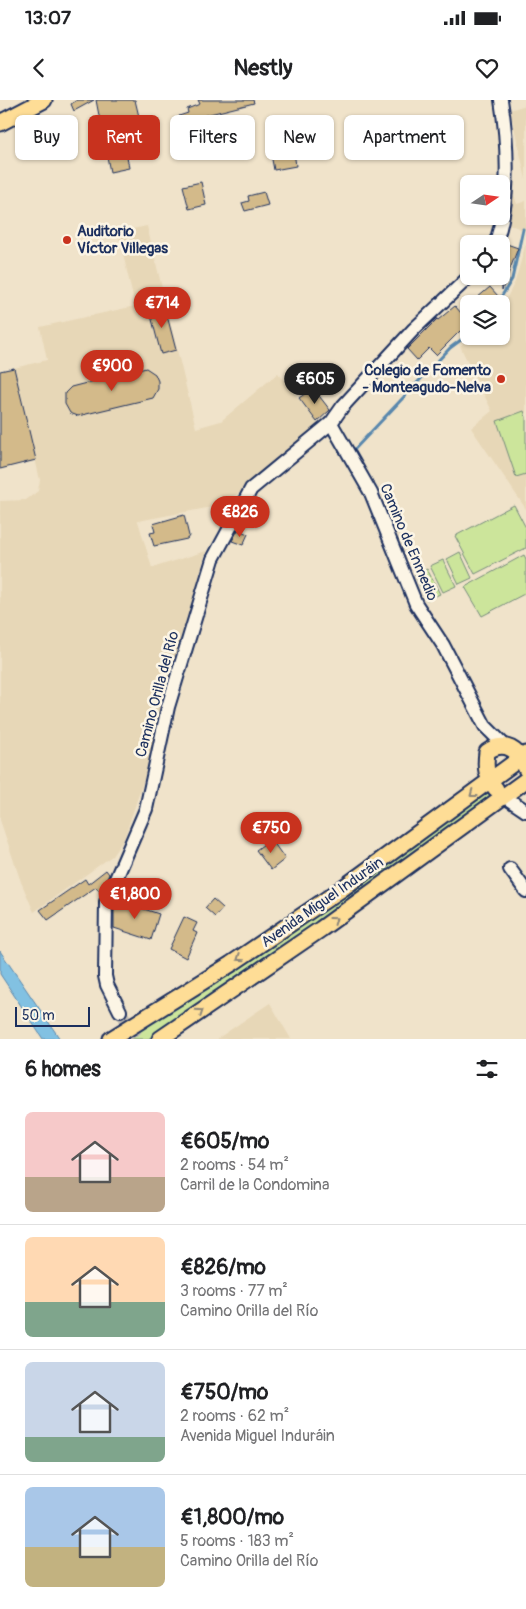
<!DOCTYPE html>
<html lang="en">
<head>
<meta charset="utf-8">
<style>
  :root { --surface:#fff; --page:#f6f6f6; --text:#202124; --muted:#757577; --line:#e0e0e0; --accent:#c8321e }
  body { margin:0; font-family:Pangolin,sans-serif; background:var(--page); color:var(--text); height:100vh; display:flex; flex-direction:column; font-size:19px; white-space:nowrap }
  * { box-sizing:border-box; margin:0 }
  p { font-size:16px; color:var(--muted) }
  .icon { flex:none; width:28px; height:28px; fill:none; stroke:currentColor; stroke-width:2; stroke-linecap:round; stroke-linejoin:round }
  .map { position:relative; height:939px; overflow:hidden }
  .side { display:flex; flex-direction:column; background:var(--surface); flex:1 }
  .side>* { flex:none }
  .hud { position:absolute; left:15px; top:15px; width:496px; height:45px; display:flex; gap:10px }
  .needle { width:32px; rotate:77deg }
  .fabs { position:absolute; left:460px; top:75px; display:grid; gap:10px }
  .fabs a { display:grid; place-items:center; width:50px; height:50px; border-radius:8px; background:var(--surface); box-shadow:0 1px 4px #0004; font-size:25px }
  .scale { position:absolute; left:15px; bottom:12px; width:75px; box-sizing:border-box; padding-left:5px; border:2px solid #1b2f5e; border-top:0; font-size:14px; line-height:18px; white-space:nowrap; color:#1b2f5e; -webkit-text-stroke:4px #fcf5e5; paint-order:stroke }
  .price { position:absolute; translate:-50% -42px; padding:0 11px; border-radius:18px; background:var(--accent); color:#fff; font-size:16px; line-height:32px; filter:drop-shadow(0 1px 2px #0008) }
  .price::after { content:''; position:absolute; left:50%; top:30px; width:15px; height:11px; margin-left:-8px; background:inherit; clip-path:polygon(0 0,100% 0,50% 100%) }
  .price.current { background:#222; color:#fff }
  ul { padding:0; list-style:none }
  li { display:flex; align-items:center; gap:15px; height:125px; padding:0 25px }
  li+li { border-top:1px solid var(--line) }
  li span { display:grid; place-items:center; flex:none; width:140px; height:100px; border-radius:8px; color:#555 }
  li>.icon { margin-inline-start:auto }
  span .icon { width:60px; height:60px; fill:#fffc; stroke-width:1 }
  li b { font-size:21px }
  h2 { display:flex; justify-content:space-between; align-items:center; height:60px; padding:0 25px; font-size:21px }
  .pill { padding:0 18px; border-radius:8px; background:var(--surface); box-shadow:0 1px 4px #0004; font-size:18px; line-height:45px }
  .pill.current { background:var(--accent); color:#fff }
  .status { display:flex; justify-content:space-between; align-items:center; height:35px; padding:0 25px; background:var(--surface); direction:ltr }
  .status svg { height:14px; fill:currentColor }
  header { display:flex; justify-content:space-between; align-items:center; height:65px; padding:0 25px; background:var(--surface); font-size:22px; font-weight:700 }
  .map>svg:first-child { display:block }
</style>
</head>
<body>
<div class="status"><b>13:07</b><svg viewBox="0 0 49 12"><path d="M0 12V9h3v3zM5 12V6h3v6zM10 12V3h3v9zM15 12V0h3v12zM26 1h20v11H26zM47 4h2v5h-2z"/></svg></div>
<header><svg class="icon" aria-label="back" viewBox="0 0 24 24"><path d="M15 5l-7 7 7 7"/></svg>Nestly<svg class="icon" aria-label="heart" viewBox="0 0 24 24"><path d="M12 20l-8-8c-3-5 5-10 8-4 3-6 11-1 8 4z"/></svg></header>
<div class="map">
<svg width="526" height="939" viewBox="0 0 526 939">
  <rect width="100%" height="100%" fill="#f0e3ca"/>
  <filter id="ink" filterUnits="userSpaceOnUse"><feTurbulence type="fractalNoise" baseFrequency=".02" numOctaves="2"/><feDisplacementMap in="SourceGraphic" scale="10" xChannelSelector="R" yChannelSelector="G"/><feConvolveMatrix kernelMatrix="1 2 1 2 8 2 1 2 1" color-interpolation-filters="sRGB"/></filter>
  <g filter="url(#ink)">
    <g fill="#e7d7b7">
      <polygon points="526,5 526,79 510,10"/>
      <polygon points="511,87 517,104 526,101 526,131 506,123"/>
      <polygon points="147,126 196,328 221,321 278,273 321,327 241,392 212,407 138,421 152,468 206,451 152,655 124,739 112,756 34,812 21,782 0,720 0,401 26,400 38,391 40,380 14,268 47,260 40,227 135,206 118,132"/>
      <polygon points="526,143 526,409 471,328 492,311 460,246 473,236 501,236 501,209 515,182"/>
      <polygon points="270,903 291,939 217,939 252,915"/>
    </g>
    <g fill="#cce59b" stroke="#748a7c">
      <polygon points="524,311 526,317 526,374 516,377 497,321"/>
      <polygon points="514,405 526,428 526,448 475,474 455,436"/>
      <polygon points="460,452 472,478 459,484 447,459"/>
      <polygon points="524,455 526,459 526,493 482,516 465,487"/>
      <polygon points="443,460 456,486 443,492 430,466"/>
      <polygon points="427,469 440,494 427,500 415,475"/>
      <polygon points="490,690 494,696 309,829 148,939 133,939 130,935 228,876 376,773"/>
    </g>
    <polygon fill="#82c1e2" stroke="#5987ad" points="0,851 60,939 43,939 0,874"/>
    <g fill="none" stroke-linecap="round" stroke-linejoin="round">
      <g stroke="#5987ad" stroke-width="3">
        <polyline points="497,204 512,179 523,129"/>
        <polyline points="353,351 450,248 469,234"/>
      </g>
    </g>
    <g fill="#d3ba8a" stroke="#1b2f5e">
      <polygon points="77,0 94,0 74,11 71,4"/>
      <polygon points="96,0 135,0 141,25 122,28 129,68 110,72"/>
      <polygon points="198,0 253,0 254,3 202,16 203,18 183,26 179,16 188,13 187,9 200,4"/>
      <polygon points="285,47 286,53 294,52 296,66 274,70 270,49"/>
      <polygon points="201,82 206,105 189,109 183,86"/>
      <polygon points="264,92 268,105 245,111 242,103 249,101 248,96"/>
      <polygon points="504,143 518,148 502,190 501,149"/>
      <polygon points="490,187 498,196 490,204 482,204 477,198"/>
      <polygon points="164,204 176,250 161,254 149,208"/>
      <polygon points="455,206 469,222 469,227 462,233 460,231 436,255 429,248 417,260 407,249 437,219 438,220"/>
      <polygon points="14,268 36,360 0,369 0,271"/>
      <polygon points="146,268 155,274 158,281 158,289 153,298 78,316 70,313 65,304 65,293 71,287 102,279 101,274 114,271 116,276"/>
      <polygon points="313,288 330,310 317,322 299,298"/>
      <polygon points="184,415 189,436 187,439 154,446 150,433 155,432 153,424"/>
      <polygon points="238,430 248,434 243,445 232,441"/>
      <polygon points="271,739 285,759 271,770 256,750"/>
      <polygon points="106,770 109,774 101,793 96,787 48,820 40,810 85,779 88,784"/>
      <polygon points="213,799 223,808 215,817 205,808"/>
      <polygon points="117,800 159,814 151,840 114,828 114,811"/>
      <polygon points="184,817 197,823 193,831 197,833 186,858 169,849"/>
    </g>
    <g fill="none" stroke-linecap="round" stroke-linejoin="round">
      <polyline stroke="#c5bfb4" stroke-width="12" stroke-dasharray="12 6" stroke-linecap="butt" points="120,911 138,939"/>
      <defs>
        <g id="minor">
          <path d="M495,144C511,102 508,43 501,0"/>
          <polyline points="331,323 371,393 416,504 443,545 485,626 504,645"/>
          <polyline points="505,697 526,711"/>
          <polyline points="510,769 526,791"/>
          <polyline points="120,911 107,885 105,876 106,802 146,709 168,607 213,459 251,389 331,323 343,306 414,229 470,176"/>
        </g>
        <g id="major">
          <polyline points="0,23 44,0"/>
          <path d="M496,689C486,677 485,668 487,652C504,639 520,650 526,669"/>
          <polyline points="111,939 231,864 343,788 526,654"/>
          <polyline points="160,939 321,829 526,680"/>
        </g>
      </defs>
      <use href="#minor" stroke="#1b2f5e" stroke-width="16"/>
      <use href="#major" stroke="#1b2f5e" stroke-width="19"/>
      <use href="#minor" stroke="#fcf5e5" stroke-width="12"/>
      <use href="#major" stroke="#fedd96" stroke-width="15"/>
    </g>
    <defs><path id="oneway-chevron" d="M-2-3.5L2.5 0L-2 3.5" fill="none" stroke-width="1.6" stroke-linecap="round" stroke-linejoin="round" transform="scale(1.25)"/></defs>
    <g stroke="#8c867a">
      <use href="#oneway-chevron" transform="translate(473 694) rotate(143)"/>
      <use href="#oneway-chevron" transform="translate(334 820) rotate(-36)"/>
      <use href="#oneway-chevron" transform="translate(240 858) rotate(146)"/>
      <use href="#oneway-chevron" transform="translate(200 912) rotate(-34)"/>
    </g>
  </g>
  <g fill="#c8321e" stroke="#fcf5e5" stroke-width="2">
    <circle cx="67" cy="140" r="5"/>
    <circle cx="501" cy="279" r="5"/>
  </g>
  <g text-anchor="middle" stroke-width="5" stroke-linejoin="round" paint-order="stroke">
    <g font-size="15" font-weight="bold" fill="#1b2f5e" stroke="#fcf5e5" text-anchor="start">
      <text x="77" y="136">Auditorio<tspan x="77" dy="17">Víctor Villegas</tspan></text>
      <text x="491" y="275" text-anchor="end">Colegio de Fomento<tspan x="491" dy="17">- Monteagudo-Nelva</tspan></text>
    </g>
    <g font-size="15" fill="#1b2f5e" stroke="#fcf5e5">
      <text transform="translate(409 442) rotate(67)" y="5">Camino de Enmedio</text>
      <text transform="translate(157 594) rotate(-75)" y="5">Camino Orilla del Río</text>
      <text transform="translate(322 802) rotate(-35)" y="5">Avenida Miguel Induráin</text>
    </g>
  </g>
</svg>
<div class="fabs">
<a><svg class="needle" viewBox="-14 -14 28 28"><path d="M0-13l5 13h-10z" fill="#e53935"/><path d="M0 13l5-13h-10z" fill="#757577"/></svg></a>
<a><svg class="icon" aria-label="locate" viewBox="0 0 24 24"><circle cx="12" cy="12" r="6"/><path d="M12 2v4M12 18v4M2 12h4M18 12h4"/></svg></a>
<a><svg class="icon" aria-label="layers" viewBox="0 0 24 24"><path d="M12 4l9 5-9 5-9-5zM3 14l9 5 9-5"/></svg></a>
</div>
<div class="scale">50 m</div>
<b class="price" style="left:162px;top:229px">€714</b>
<b class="price" style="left:112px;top:292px">€900</b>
<b class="price current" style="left:315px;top:305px">€605</b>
<b class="price" style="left:240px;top:438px">€826</b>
<b class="price" style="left:271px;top:754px">€750</b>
<b class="price" style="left:135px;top:820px">€1,800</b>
<div class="hud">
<a class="pill">Buy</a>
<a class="pill current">Rent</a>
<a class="pill">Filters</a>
<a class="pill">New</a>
<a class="pill">Apartment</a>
</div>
</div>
<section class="side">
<h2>6 homes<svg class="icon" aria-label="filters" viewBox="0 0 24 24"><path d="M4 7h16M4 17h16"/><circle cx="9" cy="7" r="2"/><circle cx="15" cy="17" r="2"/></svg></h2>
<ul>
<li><span style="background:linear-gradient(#f6c9c9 65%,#b9a48a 0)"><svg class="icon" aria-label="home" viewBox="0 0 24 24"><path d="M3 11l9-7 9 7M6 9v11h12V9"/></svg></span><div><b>€605/mo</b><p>2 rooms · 54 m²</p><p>Carril de la Condomina</p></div></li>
<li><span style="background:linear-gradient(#ffd9b3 65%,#7fa58c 0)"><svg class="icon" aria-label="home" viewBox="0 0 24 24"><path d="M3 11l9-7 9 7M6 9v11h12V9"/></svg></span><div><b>€826/mo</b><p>3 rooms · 77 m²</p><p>Camino Orilla del Río</p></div></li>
<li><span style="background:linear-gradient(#c9d6e8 75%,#7fa58c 0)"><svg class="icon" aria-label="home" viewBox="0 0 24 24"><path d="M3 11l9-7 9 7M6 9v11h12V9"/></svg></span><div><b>€750/mo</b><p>2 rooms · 62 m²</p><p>Avenida Miguel Induráin</p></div></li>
<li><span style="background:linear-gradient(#a9c7e8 60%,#c2b280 0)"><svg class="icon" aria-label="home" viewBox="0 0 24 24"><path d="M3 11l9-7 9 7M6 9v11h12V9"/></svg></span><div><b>€1,800/mo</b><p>5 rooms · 183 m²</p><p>Camino Orilla del Río</p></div></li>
</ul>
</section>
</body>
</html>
